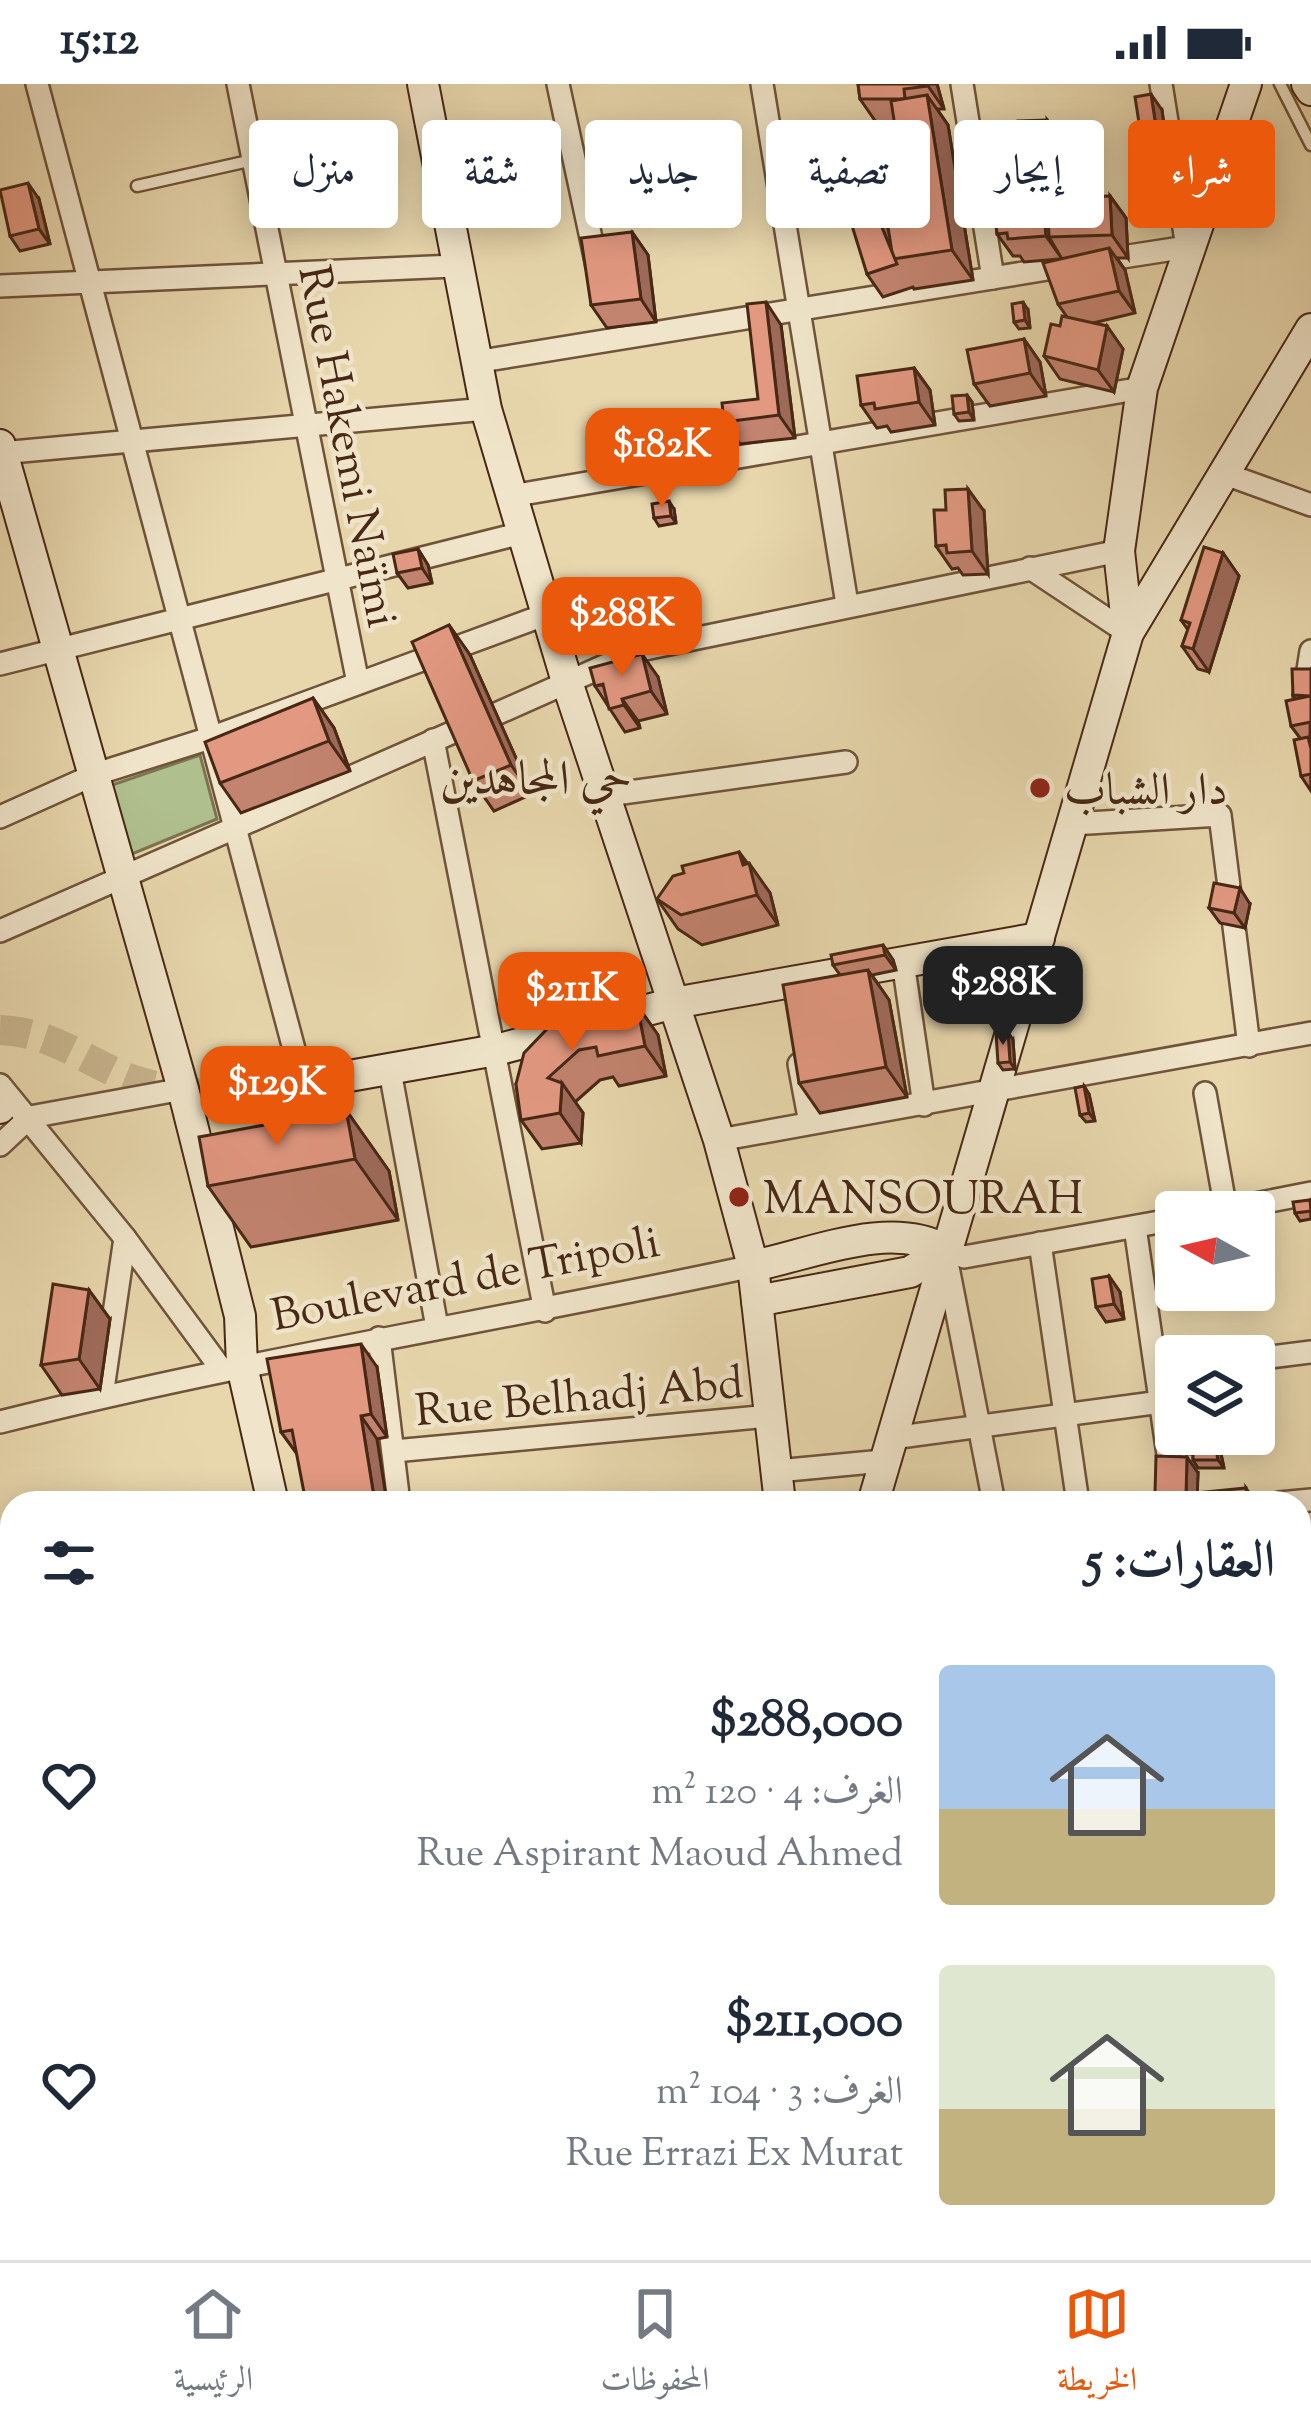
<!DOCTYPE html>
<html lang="ar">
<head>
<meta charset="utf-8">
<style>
  :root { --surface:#fff; --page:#f2f2f3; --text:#1f2937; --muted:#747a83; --line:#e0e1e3; --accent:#ea580c }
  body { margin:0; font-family:"Sorts Mill Goudy",Amiri,serif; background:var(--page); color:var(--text); direction:rtl; height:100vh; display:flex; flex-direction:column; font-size:45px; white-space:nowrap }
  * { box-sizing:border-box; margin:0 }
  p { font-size:39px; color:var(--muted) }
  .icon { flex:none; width:66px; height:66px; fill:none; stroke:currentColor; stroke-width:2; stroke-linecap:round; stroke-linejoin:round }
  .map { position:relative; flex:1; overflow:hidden; direction:ltr }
  .side { position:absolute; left:0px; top:1407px; width:1311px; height:771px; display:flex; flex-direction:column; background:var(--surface); border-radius:36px 36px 0 0; box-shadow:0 6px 30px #0003; direction:rtl }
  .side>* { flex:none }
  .guide { position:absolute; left:36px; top:36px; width:1239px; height:108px; direction:rtl; display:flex; gap:24px }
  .needle { width:78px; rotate:278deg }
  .controls { position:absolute; left:1155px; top:1107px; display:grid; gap:24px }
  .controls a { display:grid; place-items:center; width:120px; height:120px; border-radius:12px; background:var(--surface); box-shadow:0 6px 30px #0003; font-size:60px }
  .price { position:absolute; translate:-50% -102px; padding:0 27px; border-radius:24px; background:var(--accent); color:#fff; font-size:39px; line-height:78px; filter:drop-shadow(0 3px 6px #0008) }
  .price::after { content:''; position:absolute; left:50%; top:72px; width:36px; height:27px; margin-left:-18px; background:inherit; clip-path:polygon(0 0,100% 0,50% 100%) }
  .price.current { background:#222; color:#fff }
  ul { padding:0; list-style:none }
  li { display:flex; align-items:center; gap:36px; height:300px; padding:0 36px }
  li span { display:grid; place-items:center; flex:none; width:336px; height:240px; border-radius:12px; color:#555 }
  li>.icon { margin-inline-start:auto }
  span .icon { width:144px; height:144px; fill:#fffc; stroke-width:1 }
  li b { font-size:51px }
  h2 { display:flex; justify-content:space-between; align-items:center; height:144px; padding:0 36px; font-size:51px }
  .tag { padding:0 42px; border-radius:12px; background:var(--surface); box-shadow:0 6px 30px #0003; font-size:42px; line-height:108px }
  .tag.current { background:var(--accent); color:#fff }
  .status { display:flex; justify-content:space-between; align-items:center; height:84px; padding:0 60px; background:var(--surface); direction:ltr }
  .status svg { height:33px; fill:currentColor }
  .dock { display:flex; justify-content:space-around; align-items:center; height:168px; border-top:3px solid var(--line); background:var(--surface); font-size:33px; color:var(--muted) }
  .dock a { display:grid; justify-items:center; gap:6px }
  .dock .current { color:var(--accent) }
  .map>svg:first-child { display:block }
</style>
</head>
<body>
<div class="status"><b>15:12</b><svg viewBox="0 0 49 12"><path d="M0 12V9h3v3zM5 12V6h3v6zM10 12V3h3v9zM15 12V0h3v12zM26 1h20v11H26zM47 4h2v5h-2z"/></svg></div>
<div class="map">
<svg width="1311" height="2176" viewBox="0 0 1311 2176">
  <rect width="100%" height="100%" fill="#e8d7ad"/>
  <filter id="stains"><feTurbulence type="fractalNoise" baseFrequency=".00167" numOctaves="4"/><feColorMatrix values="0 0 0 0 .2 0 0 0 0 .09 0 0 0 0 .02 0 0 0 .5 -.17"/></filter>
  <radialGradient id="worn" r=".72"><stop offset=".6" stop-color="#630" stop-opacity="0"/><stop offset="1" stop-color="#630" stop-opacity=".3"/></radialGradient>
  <polygon fill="#b0bf8e" stroke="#7c7451" stroke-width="3" points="200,671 217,735 132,770 112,701"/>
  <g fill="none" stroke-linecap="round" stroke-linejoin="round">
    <path stroke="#c8b48e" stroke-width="30" stroke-dasharray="30 15" stroke-linecap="butt" d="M0,946C49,948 80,973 123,992C153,1005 193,1007 225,1014"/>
    <defs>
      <g id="lane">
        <polyline points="1280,0 1311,61"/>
        <polyline points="137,102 253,76"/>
      </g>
      <g id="street">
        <polyline points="37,0 303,999"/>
        <polyline points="238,0 358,599"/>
        <polyline points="558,0 597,182"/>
        <polyline points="762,0 847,520"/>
        <polyline points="962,0 993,194"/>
        <polyline points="1103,176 1187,163 1161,0"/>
        <polyline points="0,202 454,182"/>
        <polyline points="475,278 1072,181"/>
        <polyline points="0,369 486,325"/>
        <polyline points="1228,391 1311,421"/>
        <polyline points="511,412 1142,304"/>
        <polyline points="1030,484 1128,549"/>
        <polyline points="0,580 522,449"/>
        <polyline points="1304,611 1311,567"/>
        <polyline points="496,630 640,566 1119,467"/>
        <polyline points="433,656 545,1227"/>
        <polyline points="608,711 846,678"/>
        <polyline points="0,733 96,690 210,654 547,530"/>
        <polyline points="1072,740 1220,731 1249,962"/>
        <polyline points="0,847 458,646"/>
        <polyline points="903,878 924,1021"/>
        <polyline points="799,980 810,1039"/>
        <polyline points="390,987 437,1243"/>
        <polyline points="0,1001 125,1154 222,1286"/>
        <polyline points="1205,1009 1226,1126"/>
        <polyline points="719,1056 1311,949"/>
        <polyline points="0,1061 30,1033 183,1005"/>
        <polyline points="1215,1128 1311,1109"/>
        <polyline points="1135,1143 1175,1419"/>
        <polyline points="1040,1159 1078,1419"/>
        <polyline points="945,1166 964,1173 1176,1135"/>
        <polyline points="947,1178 994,1419"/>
        <polyline points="379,1254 399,1419"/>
        <polyline points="1254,1275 1311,1268"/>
        <polyline points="102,1312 125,1154"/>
        <path d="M0,1338C249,1275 502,1236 753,1182"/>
        <polyline points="892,1354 1161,1318"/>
        <polyline points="394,1367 770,1332"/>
        <polyline points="777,1387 883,1377"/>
        <polyline points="1279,1419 1311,1416"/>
        <polyline points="0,1516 12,1514"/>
        <polyline points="1299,1542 1311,1541"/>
        <polyline points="1299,1710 1311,1777"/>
        <polyline points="0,1770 12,1769"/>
        <polyline points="1299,1826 1311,1824"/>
        <polyline points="1299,1881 1311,1847"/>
        <polyline points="0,1934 12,1933"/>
        <polyline points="0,2101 12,2100"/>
        <polyline points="491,2166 502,2176"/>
        <polyline points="239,2176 240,2166"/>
        <polyline points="696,2176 706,2166"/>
        <polyline points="1029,2176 1167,2166"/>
      </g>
      <g id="secondary">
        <polyline points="423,0 486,325 568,601 719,1056 753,1182 780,1419"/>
        <polyline points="1307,0 1311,6"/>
        <polyline points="0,361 183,1005 240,1232 242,1282 273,1419"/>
        <polyline points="1128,549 1119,467 1142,304 1246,0"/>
        <polyline points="225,1014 496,966 674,919 1039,854"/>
        <polyline points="0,1017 0,1024"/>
        <path d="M753,1182C812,1170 890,1135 945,1166"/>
        <polyline points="757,1217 910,1188 945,1166"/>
        <polyline points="873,1419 1128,549 1311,245"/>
        <polyline points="0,1676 12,1676"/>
        <polyline points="408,2166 409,2176"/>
        <polyline points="848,2166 848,2176"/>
      </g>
    </defs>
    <use href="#lane" stroke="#70543a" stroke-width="15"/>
    <use href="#street" stroke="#70543a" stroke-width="26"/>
    <use href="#secondary" stroke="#482814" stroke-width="34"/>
    <use href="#lane" stroke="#f0e5ca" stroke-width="10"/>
    <use href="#street" stroke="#f0e5ca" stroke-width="21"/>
    <use href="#secondary" stroke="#f0e5ca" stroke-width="30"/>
  </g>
  <g fill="#c2836f" stroke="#482814" stroke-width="3" fill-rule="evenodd">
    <polygon points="858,0 937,0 944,25 937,25 948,41 973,196 914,205 913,203 883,213 867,190 874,124 889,145 897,55 894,38 876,38 860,15"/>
    <polygon points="1162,26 1166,58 1150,61 1140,45"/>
    <path d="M1047,36L1057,51L1058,82L1078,104L1079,120L1110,112L1126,134L1128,174H1117L1125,186L1135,229L1093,239L1107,242L1123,265L1114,308L1060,295L1044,272L1060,242L1067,233L1058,220L1060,175L1024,178L1020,172H1013L997,150L995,135L989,136L973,113L1013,86L1017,59ZM1039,105H1047V119Z"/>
    <polygon points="39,115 50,160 20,167 10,152"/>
    <polygon points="632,148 648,171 656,238 607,244 591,221"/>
    <polygon points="1028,226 1030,244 1019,245 1014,238"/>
    <polygon points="781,241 795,354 740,360 724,338 758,315"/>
    <polygon points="1024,255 1040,278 1046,312 990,322 974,300"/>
    <polygon points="914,284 930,306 935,341 891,348 887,342 877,344 861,321"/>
    <polygon points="967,311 972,318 974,336 959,337 954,330"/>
    <polygon points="674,425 676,439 659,442 654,434"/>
    <polygon points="984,427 988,490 963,491 958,484 952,485 936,462"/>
    <polygon points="418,465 428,481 432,499 408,504 397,489"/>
    <polygon points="1223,469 1239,492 1209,588 1198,585 1182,562 1188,546 1181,536"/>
    <polygon points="449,541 470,571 532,710 494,727 473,697"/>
    <polygon points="1311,585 1310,656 1311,707 1301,692 1300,654 1291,642 1295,615 1293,611"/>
    <polygon points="658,593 667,630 638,637 640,644 625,648 595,602"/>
    <polygon points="313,614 334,644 350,687 241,729 220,699"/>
    <polygon points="739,768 770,809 778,841 702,861 678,845 657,815"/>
    <polygon points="1250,820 1245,844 1220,839 1209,824"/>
    <polygon points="883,861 893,876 896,886 872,891 889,916 907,1013 820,1029 799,999 840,891 833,881"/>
    <polygon points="637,921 658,951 666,992 619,1002 613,993 600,996 575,1018 583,1029 581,1059 542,1065 521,1036 516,1000"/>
    <polygon points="1013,956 1015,985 1003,986 998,979"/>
    <polygon points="1084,1002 1089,1010 1095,1037 1086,1038 1080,1031"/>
    <polygon points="346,1026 389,1087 398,1136 251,1163 208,1102"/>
    <polygon points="1310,1116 1311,1135 1300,1137 1295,1129"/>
    <polygon points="1109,1192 1120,1208 1124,1235 1106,1238 1096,1223"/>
    <polygon points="110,1235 100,1305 62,1311 41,1281"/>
    <polygon points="377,1283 387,1353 297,1370 281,1348"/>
    <polygon points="1213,1350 1218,1356 1224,1384 1198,1384 1193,1376 1193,1370 1190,1370 1185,1363"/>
    <polygon points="1198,1389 1197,1409 1256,1419 1162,1419 1155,1409"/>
    <polygon points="12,1692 12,1751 0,1752 0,1693"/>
    <polygon points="0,1767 10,1781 12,1813 0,1814"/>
  </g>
  <g fill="#9e6a5a" stroke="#482814" stroke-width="3">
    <polygon points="927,0 937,0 944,25 928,2"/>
    <polygon points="1151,10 1162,26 1166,58 1156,43"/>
    <polygon points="927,11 948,41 973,196 952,166"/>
    <polygon points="1047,36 1057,51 1059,104 1048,89"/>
    <polygon points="1062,82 1078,104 1080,143 1064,120"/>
    <polygon points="1026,87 1051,124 1049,153 1062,175 1046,152 1026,102"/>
    <polygon points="28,99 39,115 50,160 39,145"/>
    <polygon points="993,104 1009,126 1010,134 994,111"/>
    <polygon points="1110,112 1126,134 1128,174 1112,151"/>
    <polygon points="874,124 890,147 895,175"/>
    <polygon points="632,148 648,171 656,238 641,215"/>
    <polygon points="1109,164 1125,186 1135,229 1119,207"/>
    <polygon points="766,218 781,241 795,354 779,331"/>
    <polygon points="1023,218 1028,226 1030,244 1025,236"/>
    <polygon points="1107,242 1123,265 1114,308 1098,286"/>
    <polygon points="1024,255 1040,278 1046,312 1030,289"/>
    <polygon points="914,284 930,306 935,341 919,318"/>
    <polygon points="967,311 972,318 974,336 969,328"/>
    <polygon points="968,405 984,427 988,490 972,467"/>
    <polygon points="669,417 674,425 676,439 671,432"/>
    <polygon points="418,465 428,481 432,499 422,484"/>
    <polygon points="1223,469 1239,492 1209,588 1193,565"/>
    <polygon points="449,541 470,571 532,710 511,681"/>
    <polygon points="642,570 658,593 667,630 651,607"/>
    <polygon points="313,614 334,644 350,687 329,657"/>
    <polygon points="622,615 638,637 640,644 624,621"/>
    <polygon points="739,768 751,785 749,779 770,809 778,841 757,811"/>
    <polygon points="1240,804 1250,820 1245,844 1234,829"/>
    <polygon points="883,861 893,876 896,886 885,871"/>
    <polygon points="868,886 889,916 907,1013 886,983"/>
    <polygon points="637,921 658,951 666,992 645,962"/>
    <polygon points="1008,948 1013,956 1015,985 1010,978"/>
    <polygon points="562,999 583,1029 581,1059 560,1029"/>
    <polygon points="1084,1002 1089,1010 1095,1037 1089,1029"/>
    <polygon points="346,1026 389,1087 398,1136 355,1075"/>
    <polygon points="1109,1192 1120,1208 1124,1235 1114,1220"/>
    <polygon points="89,1206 110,1235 100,1305 79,1275"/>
    <polygon points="361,1260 377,1283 387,1353 371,1330"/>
    <polygon points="361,1332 377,1355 387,1419 375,1419"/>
    <polygon points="1213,1350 1218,1356 1224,1384 1218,1376"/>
    <polygon points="1187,1373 1198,1389 1197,1419 1186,1411"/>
    <polygon points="1246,1404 1256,1419 1247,1419"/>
    <polygon points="0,1767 10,1781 12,1813 0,1795"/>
    <polygon points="808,2166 826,2166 827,2176 809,2176"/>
    <polygon points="1043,2166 1054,2166 1058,2176 1044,2176"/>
  </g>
  <g fill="#e29881" stroke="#482814" stroke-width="3">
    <polygon points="858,0 927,0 928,2 904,5 905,15 860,15"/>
    <polygon points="1151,10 1156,43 1140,45 1135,13"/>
    <polygon points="927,11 952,166 893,175 875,59 897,55 891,17"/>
    <polygon points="1047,36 1048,82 1046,82 1046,89 1028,90 1025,85 1019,86 1018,37"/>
    <polygon points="1017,59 1019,86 1013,86 1008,60"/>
    <polygon points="1046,82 1062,82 1064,120 1080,120 1080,113 1110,112 1112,151 1049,153"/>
    <polygon points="1025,85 1026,102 1035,101 1037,120 1043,119 1046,152 1008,155 1007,149 997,150 995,129 1011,128 1009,102 993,104 994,111 973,113 971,90"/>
    <polygon points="28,99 39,145 10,152 0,106"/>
    <polygon points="874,124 897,180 867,190 849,132"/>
    <polygon points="632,148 641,215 591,221 581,154"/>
    <polygon points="1109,164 1119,207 1058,220 1043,179"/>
    <polygon points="766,218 779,331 724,338 722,319 758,315 747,220"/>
    <polygon points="1023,218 1025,236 1014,238 1012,220"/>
    <polygon points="1062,232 1107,242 1098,286 1044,272 1051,240 1060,242"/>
    <polygon points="1024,255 1030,289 974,300 967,266"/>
    <polygon points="914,284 919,318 875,325 874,319 861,321 857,292"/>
    <polygon points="967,311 969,328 954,330 952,312"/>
    <polygon points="968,405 972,467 947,469 946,461 936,462 934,426 946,426 945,406"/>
    <polygon points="669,417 671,432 654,434 652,420"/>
    <polygon points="1204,463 1223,469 1193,565 1182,562 1190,539 1181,536"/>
    <polygon points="418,465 422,484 397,489 393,470"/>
    <polygon points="449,541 511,681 473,697 412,558"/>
    <polygon points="642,570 651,607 622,615 624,621 609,625 603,600 595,602 590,584"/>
    <polygon points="1292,585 1311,585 1311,638 1291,642 1286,617 1310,612 1293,611"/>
    <polygon points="313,614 329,657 220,699 205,658"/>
    <polygon points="1308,653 1311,665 1311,690 1301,692 1294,656"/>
    <polygon points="739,768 743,781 749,779 757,811 681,831 657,815 673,792 684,789 682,782"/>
    <polygon points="1214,799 1240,804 1234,829 1209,824"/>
    <polygon points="883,861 885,871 833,881 831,871"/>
    <polygon points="868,886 886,983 799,999 783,901"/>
    <polygon points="637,921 645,962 598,972 596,963 579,966 548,994 562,999 560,1029 521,1036 516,1000 524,969 548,944 566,932"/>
    <polygon points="1008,948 1010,978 998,979 996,949"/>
    <polygon points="1084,1002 1089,1029 1080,1031 1075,1004"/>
    <polygon points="346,1026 355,1075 208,1102 199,1053"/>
    <polygon points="1310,1116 1311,1127 1295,1129 1293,1118"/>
    <polygon points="1109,1192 1114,1220 1096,1223 1092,1195"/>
    <polygon points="53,1200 89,1206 79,1275 41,1281"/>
    <polygon points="361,1260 371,1330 361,1332 375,1419 306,1419 292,1346 281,1348 267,1275"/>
    <polygon points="1185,1350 1213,1350 1218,1376 1193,1376 1193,1363 1185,1363"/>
    <polygon points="1156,1372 1187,1373 1186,1411 1155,1409"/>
    <polygon points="1246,1404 1247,1419 1165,1419 1165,1412"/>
    <polygon points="12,1692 12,1735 0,1736 0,1693"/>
    <polygon points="1311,2058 1311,2176 1205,2176 1205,2166 1299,2166 1299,2059"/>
    <polygon points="777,2166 808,2166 809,2176 778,2176"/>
    <polygon points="987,2166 1043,2166 1044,2176 988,2176"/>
  </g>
  <g fill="#8f2418" stroke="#f0e5ca" stroke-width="4.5">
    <circle cx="1040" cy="704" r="12"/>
    <circle cx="739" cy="1113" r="12"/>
  </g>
  <g text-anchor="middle" stroke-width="9" stroke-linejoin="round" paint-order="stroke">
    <g font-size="45" fill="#482814" stroke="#f0e5ca">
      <text transform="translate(350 362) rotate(79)" y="16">Rue Hakemi Naïmi</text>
      <text transform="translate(465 1193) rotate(-11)" y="16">Boulevard de Tripoli</text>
      <text transform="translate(579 1311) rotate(-5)" y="16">Rue Belhadj Abd</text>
    </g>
    <g font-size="45" fill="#482814" stroke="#f0e5ca" text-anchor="start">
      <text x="1064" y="720">دار الشباب</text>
      <text x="763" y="1129">MANSOURAH</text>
    </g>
    <g font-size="48" fill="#482814" stroke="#f0e5ca">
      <text x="536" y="710">حي المجاهدين</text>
    </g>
  </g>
  <rect width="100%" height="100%" filter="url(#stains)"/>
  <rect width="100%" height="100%" fill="url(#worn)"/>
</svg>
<div class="controls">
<a><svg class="needle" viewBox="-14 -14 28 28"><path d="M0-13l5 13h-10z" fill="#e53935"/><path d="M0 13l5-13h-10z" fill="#747a83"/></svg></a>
<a><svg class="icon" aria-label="layers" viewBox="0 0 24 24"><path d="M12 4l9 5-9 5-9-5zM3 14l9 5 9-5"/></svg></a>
</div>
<b class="price" style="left:662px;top:426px">$182K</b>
<b class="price" style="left:622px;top:595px">$288K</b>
<b class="price current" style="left:1003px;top:964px">$288K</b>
<b class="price" style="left:572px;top:970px">$211K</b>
<b class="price" style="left:277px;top:1064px">$129K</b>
<div class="guide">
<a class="tag current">شراء</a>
<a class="tag">إيجار</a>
<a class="tag">تصفية</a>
<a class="tag">جديد</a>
<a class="tag">شقة</a>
<a class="tag">منزل</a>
</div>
<section class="side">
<h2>العقارات: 5<svg class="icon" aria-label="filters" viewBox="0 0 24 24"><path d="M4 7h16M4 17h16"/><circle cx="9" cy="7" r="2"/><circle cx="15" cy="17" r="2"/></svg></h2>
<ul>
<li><span style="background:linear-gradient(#a9c7e8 60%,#c2b280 0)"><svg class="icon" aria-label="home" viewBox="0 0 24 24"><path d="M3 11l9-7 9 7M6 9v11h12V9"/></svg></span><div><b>$288,000</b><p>الغرف: 4 · 120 m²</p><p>Rue Aspirant Maoud Ahmed</p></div><svg class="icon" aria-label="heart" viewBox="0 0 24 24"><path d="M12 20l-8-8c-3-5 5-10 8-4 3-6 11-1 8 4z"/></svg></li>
<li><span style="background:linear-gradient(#dfe7d0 60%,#c2b280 0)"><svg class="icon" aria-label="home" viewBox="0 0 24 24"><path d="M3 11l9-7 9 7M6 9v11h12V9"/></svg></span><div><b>$211,000</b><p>الغرف: 3 · 104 m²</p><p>Rue Errazi Ex Murat</p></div><svg class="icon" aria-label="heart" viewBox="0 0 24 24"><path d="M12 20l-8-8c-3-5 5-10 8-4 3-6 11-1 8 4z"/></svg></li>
</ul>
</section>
</div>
<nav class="dock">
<a class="current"><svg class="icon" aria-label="map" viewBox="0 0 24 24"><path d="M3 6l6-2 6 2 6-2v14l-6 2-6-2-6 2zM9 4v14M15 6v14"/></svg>الخريطة</a>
<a><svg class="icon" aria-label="saved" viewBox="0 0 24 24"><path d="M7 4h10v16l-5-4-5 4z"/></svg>المحفوظات</a>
<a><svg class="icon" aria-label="home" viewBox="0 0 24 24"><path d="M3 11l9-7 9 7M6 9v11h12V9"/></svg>الرئيسية</a>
</nav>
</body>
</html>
